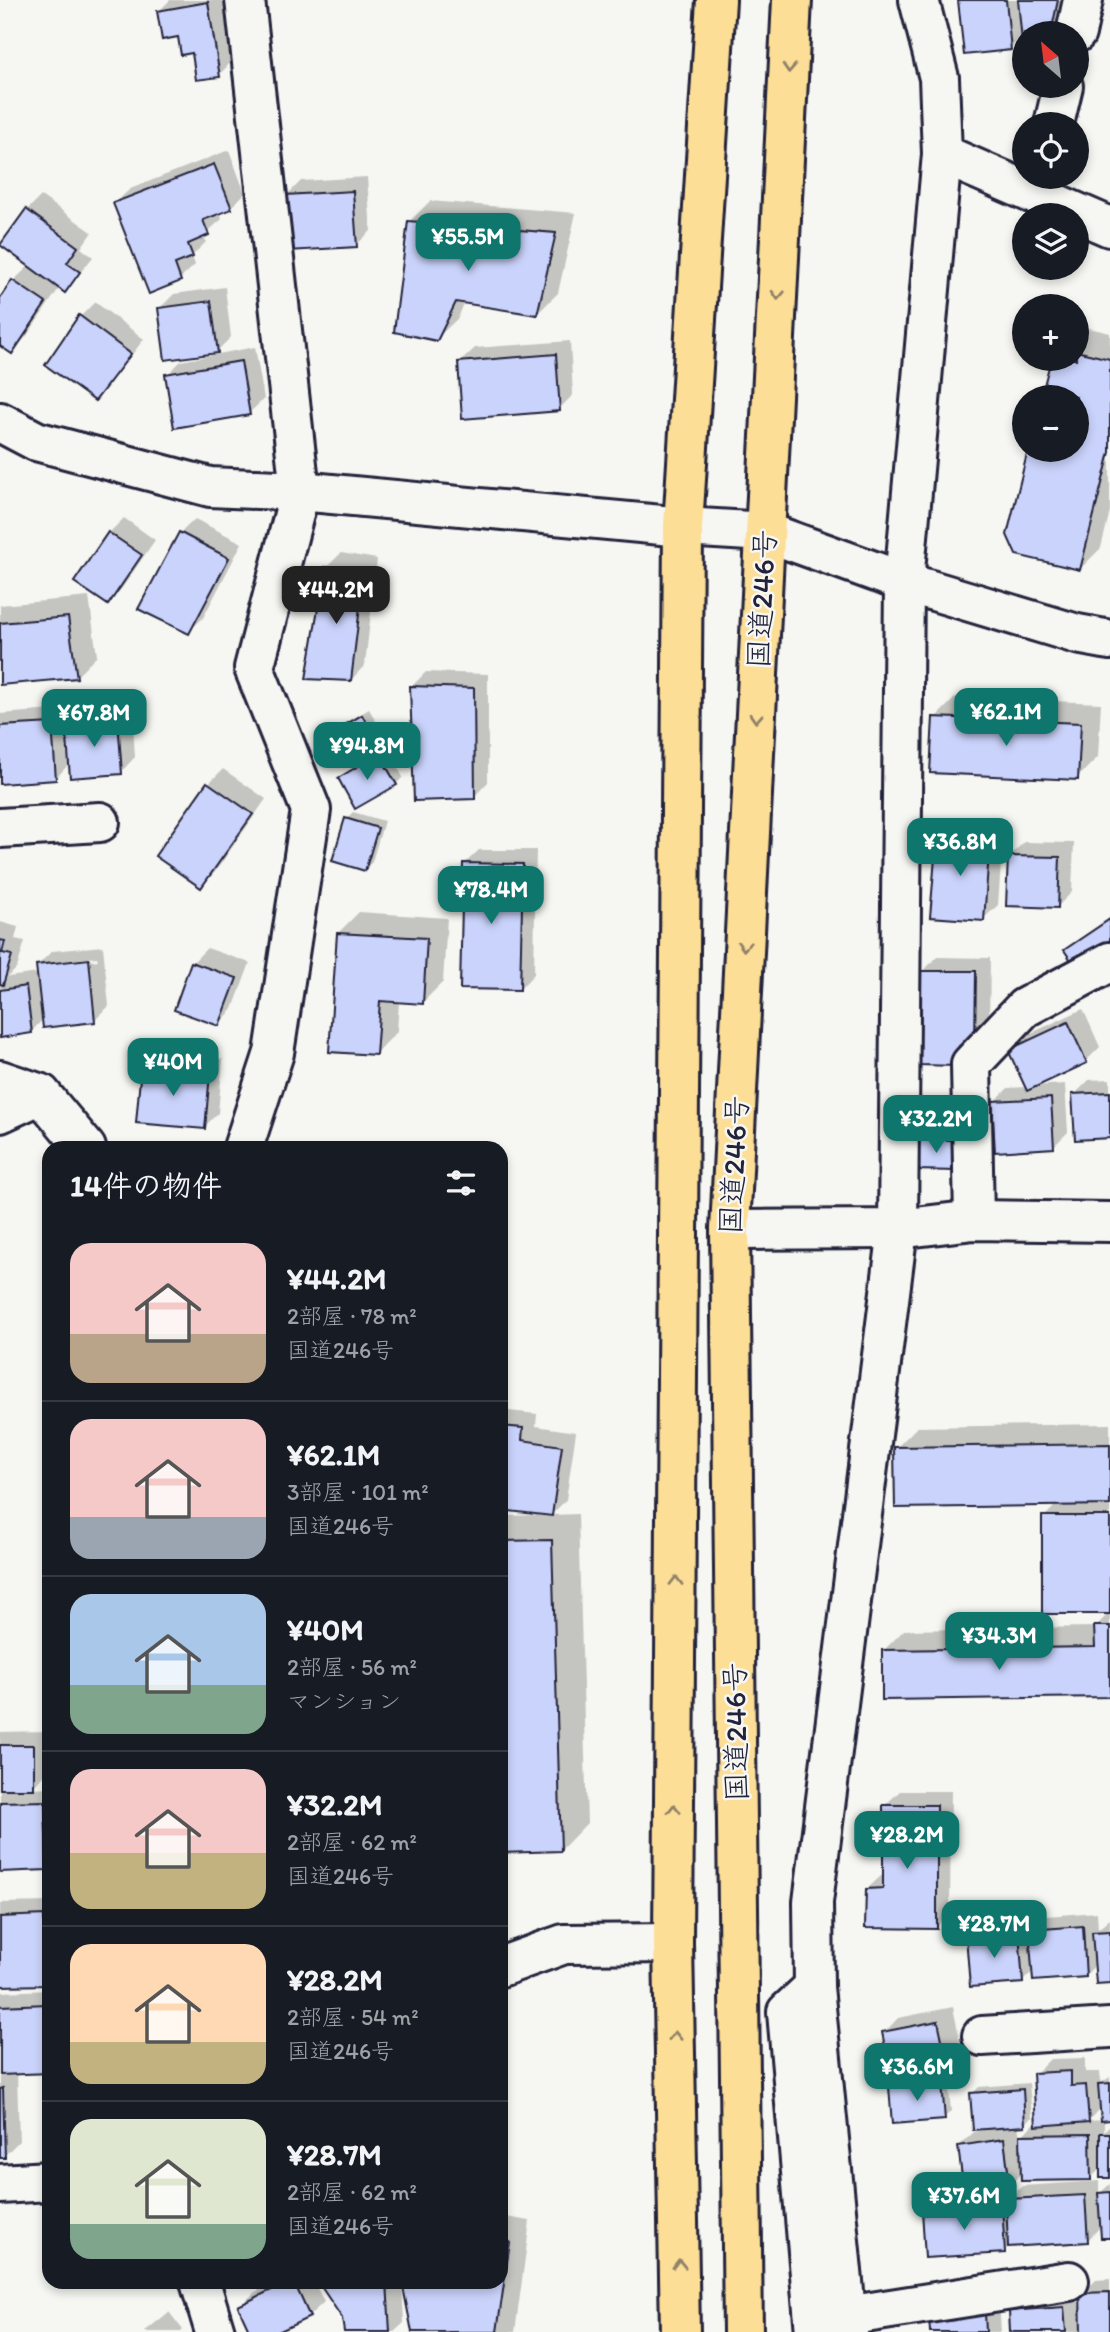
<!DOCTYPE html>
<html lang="ja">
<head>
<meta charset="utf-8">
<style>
  :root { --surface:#171b24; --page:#20242c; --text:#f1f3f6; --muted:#9ea1a6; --line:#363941; --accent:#0f766e }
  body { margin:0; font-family:Itim,"Klee One",sans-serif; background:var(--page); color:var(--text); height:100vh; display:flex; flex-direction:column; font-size:26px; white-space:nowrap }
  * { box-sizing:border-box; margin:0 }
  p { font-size:23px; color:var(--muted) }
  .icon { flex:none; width:38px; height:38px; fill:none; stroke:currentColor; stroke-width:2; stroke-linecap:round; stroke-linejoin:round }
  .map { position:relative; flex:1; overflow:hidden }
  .panel { position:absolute; left:42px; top:1141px; width:466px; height:1148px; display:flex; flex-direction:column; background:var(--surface); border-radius:21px; box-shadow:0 4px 10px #0003 }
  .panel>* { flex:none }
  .needle { width:46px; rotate:332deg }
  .fabs { position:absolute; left:1012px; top:21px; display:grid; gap:14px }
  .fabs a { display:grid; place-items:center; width:77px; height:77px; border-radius:50%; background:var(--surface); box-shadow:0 4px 10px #0003; font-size:35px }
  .price { position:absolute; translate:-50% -60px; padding:0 16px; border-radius:14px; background:var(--accent); color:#fff; font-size:23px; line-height:46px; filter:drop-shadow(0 2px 4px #0008) }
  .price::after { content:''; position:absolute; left:50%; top:42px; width:21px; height:16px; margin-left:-10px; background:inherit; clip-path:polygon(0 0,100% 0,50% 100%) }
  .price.on { background:#222; color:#fff }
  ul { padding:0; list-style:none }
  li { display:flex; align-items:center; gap:21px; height:175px; padding:0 28px }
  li+li { border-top:2px solid var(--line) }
  li span { display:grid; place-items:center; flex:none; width:196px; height:140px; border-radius:21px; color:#555 }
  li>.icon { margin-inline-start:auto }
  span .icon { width:84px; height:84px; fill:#fffc; stroke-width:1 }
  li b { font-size:30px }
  h2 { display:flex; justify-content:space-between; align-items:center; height:84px; padding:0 28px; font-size:30px }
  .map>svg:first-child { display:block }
</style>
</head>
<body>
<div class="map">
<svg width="1110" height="2332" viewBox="0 0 1110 2332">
  <rect width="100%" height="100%" fill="#f6f6f2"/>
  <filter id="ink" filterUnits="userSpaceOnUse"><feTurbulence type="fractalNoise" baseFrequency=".0143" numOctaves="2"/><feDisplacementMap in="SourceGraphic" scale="14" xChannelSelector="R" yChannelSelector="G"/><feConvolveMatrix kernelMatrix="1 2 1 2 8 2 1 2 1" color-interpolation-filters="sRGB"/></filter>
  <g filter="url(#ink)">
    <g fill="#0003" fill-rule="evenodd">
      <polygon points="170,0 224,0 233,60 219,75 194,51 159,11"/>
      <polygon points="960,0 1069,0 1060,33 1024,33 1024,44 1023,36 1011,48"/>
      <polygon points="229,150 245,193 231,208 220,212 222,219 204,235 206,242 192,256 195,265 180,279 150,292 115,203 130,189"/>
      <polygon points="367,177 371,231 356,245 286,196 301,181"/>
      <polygon points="41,196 92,232 81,248 93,257 65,291 60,287 26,337 11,352 0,344 0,301 13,281 30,265 27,210"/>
      <polygon points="430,201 576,213 558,293 537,314 465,301 458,318 436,339 409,222"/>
      <polygon points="225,287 231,337 214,354 160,308 174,294"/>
      <polygon points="95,302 144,339 109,384 95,399 47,364 81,316"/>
      <polygon points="1077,325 1110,333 1110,511 1101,548 1080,569 1008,535 1030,450 1076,450 1076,397 1043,397 1053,359 1076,359"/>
      <polygon points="570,341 573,395 559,409 460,362 475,348"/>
      <polygon points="255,347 264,399 249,413 167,375 181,361"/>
      <polygon points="124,518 155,540 122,588 108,602 76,581 109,533"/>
      <polygon points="195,519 242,543 203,618 188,632 180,533"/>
      <polygon points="341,553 377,559 365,665 351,680 326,568"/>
      <polygon points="89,597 97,656 76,677 0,684 0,605"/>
      <polygon points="426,672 488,674 488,782 474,797 411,687"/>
      <polygon points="956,697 1101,703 1098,757 1077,778 935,718"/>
      <polygon points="132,707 135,757 121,772 70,763 55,779 0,782 0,714 66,709 67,725 82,710"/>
      <polygon points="369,709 384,735 377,742 325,738 332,731"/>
      <polygon points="387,748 403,777 396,784 340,779 347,772"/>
      <polygon points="223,769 266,799 215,872 201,886 208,784"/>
      <polygon points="353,812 384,821 372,862 365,869 346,819"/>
      <polygon points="953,820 1004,824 998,905 983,919 939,834"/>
      <polygon points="1024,842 1074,843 1072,892 1057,907 1010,856"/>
      <polygon points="479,850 536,850 534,974 520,989 464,864"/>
      <polygon points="359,912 447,918 443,982 422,1003 399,1001 397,1032 376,1053 338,933"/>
      <path d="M0,922L18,927L15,939L25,941L17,968L8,977L38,973L37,966L52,951L103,946L109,1006L94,1021L43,1019L31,1032L0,1036ZM97,957L98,960L51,965V962Z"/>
      <polygon points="207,948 250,963 233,1009 219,1024 176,1009 193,962"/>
      <polygon points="937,957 990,958 989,1030 958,1064 922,972"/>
      <polygon points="1083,1009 1100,1047 1086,1061 1033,1086 1065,1084 1068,1132 1053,1147 994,1102 1008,1088 1027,1087 1010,1050 1025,1036"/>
      <polygon points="157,1053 223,1059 218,1113 204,1127 143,1068"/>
      <polygon points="1110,1079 1110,1137 1074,1095 1089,1080"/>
      <polygon points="925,1133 963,1133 962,1162 918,1140"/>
      <polygon points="500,1410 537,1414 536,1426 576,1432 566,1500 551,1515 578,1514 587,1823 561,1850 500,1851 500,1516 540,1515 540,1513 500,1508"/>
      <polygon points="1110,1424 1110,1695 883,1651 904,1630 1095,1627 1109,1613 1044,1517 1057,1504 896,1448 917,1427"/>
      <polygon points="47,1731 48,1772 32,1788 49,1787 49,1866 46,1868 0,1870 0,1732"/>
      <polygon points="900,1791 951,1791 950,1912 936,1927 867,1889 882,1875 885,1875 885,1805"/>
      <polygon points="49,1902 49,1979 45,1983 0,1985 0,1903"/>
      <polygon points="1097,1912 1098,1929 1110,1919 1110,1981 1096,1964 1086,1975 1034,1970 1023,1981 967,1936 982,1922 1033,1918 1034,1928 1046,1916"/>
      <polygon points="49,1990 49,2070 17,2072 19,2141 4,2156 0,2156 0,1994 2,1992"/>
      <polygon points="953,2007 962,2051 947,2066 884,2033 898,2018"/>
      <path d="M1085,2058V2072H1100L1101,2083L1110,2077V2119H1104V2131L1110,2125V2177L1102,2167L1091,2178L1023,2172L1010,2185L959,2146L974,2132L983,2130L972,2094L979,2087L1029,2083L1032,2117L1025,2124L1018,2125L1020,2138L1036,2121L1035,2074L1050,2059ZM1101,2107L1103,2120L1088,2121Z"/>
      <polygon points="948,2077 951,2111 944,2118 891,2088 898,2081"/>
      <polygon points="1099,2181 1099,2194 1110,2184 1110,2236 1102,2225 1087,2241 1010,2245 1004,2251 924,2211 939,2197 1016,2192 1022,2186"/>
      <polygon points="500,2216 530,2221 515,2332 414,2332 404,2283 402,2283 404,2323 394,2332 346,2332 343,2317 320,2282 500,2282"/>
      <polygon points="1110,2279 1110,2332 1012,2332 1011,2312 1025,2297 1078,2294 1079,2306 1082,2306 1082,2294 1096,2280"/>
      <polygon points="275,2282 314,2282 324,2302 309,2316 274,2332 252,2332 240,2306 255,2292"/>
      <polygon points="999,2299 1001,2332 932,2332"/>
      <polygon points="169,2312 183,2330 181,2332 144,2332"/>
    </g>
    <g fill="#cad3fb" stroke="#22223b" stroke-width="2">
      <polygon points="958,0 1006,0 1011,50 964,55"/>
      <polygon points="1018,0 1058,0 1051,33 1024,33 1023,52"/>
      <polygon points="208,2 220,77 196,80 192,53 181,55 178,37 162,40 157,11"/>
      <polygon points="214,164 232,209 203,220 209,235 188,244 193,257 175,264 181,281 149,294 113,203"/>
      <polygon points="353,191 357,247 288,251 285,195"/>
      <polygon points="26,209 78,247 67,263 80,272 65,293 0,245"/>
      <polygon points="408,221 556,233 537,315 456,302 437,341 394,332"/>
      <polygon points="12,280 46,303 12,354 0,346 0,298"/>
      <polygon points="211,301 218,353 165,360 158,308"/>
      <polygon points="79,315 131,354 95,401 45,365"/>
      <polygon points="1076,351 1110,359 1110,452 1080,570 1016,555 1007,535 1028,450 1076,450 1076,397 1041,397 1051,359 1076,359"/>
      <polygon points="556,354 560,411 462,419 458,362"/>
      <polygon points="241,361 250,415 174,428 165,374"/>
      <polygon points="108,532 142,555 108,605 74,582"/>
      <polygon points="179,532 229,558 189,634 138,609"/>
      <polygon points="325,567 364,573 351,681 306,679"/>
      <polygon points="68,617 77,678 0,685 0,623"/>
      <polygon points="410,686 474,688 475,799 414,801"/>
      <polygon points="362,715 378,743 339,766 323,738"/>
      <polygon points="933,717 1081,723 1078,780 930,773"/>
      <polygon points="118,720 122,774 70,778 66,724"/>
      <polygon points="52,723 56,780 0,784 0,726"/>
      <polygon points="379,754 397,785 355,809 338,778"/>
      <polygon points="207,782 253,814 201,888 155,856"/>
      <polygon points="345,818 378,828 365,871 332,861"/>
      <polygon points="937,834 990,838 984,921 930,917"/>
      <polygon points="1008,856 1060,857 1058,908 1006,906"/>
      <polygon points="463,863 523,864 520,990 460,989"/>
      <polygon points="1110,919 1110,955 1081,975 1064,950"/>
      <polygon points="337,933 427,938 423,1004 380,1001 376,1055 329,1052"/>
      <polygon points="0,940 5,941 2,953 12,955 3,985 0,984"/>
      <polygon points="89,959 95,1022 43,1028 36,965"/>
      <polygon points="191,962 237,978 219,1026 174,1010"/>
      <polygon points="921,971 976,971 975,1046 959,1046 958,1066 919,1065"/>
      <polygon points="26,986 32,1033 0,1038 0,990"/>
      <polygon points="1068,1022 1087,1063 1027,1091 1008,1050"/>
      <polygon points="141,1067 210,1073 205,1129 136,1123"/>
      <polygon points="1110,1092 1110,1138 1075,1140 1072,1094"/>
      <polygon points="1051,1098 1054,1148 995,1152 992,1101"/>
      <polygon points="916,1139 956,1140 956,1171 916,1170"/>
      <polygon points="500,1426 523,1428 522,1440 562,1446 552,1516 500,1510"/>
      <polygon points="1110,1444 1110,1505 895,1508 894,1447"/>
      <rect x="1042" y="1516" width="68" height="98"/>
      <polygon points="552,1540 561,1851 500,1853 500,1541"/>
      <polygon points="1094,1626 1110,1626 1110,1697 882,1700 882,1650 1095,1647"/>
      <rect x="0" y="1745" width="34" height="44"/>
      <polygon points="45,1801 47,1870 0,1872 0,1802"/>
      <polygon points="883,1805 937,1805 937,1929 865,1928 866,1889 883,1888"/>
      <polygon points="44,1915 46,1985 0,1986 0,1917"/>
      <polygon points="1083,1926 1086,1977 1033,1981 1029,1930"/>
      <polygon points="1110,1931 1110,1983 1096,1984 1092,1932"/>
      <polygon points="1019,1932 1023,1983 970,1987 966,1936"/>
      <polygon points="47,2004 49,2073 0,2075 0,2006"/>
      <polygon points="938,2021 948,2067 891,2078 882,2032"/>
      <polygon points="1071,2071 1071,2086 1086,2085 1089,2122 1036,2126 1033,2073"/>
      <polygon points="942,2083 945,2120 892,2124 889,2087"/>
      <polygon points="1110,2083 1110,2120 1101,2121 1098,2084"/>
      <polygon points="3,2088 5,2158 0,2158 0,2089"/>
      <polygon points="1023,2089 1025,2126 973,2130 970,2093"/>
      <rect x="1100" y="2133" width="10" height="45"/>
      <polygon points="1090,2134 1091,2180 1021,2181 1020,2135"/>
      <polygon points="1004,2139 1010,2186 964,2192 958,2146"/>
      <polygon points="1110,2192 1110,2238 1101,2238 1098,2193"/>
      <polygon points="1085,2195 1088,2242 1008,2247 1006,2199"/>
      <polygon points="1002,2205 1005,2253 925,2258 922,2210"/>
      <polygon points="500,2240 510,2242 497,2332 412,2332 402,2282 500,2282"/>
      <polygon points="288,2282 294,2282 310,2317 278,2332 250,2332 238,2306"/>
      <polygon points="318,2282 387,2282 390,2332 344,2332 342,2318"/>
      <polygon points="1110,2292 1110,2332 1081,2332 1080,2293"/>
      <polygon points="1064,2307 1066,2332 1010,2332 1009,2311"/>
      <polygon points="985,2313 986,2332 930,2332 929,2317"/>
    </g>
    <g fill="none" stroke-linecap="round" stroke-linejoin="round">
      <defs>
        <g id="minor">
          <polyline points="1076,33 1083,0"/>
          <polyline points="1054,124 1063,86"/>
          <polyline points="942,154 1110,227"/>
          <polyline points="0,422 36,441 210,487 300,491 683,527 766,532 904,582 1077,634 1110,640"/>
          <polyline points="0,828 100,822"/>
          <polyline points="0,1080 41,1094"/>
          <polyline points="0,1113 41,1094 86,1148"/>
          <polyline points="243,1148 274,1053 311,810 254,668 300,491 245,0"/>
          <polyline points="974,1220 971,1064 1024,1008 1110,962"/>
          <polyline points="730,1230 898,1229 974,1220 1110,1222"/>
          <polyline points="500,1967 564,1944 673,1943"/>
          <polyline points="814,1987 787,2012 815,2332"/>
          <polyline points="982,2036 1110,2028"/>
          <polyline points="0,2184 49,2181"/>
          <polyline points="200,2282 215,2332"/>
          <polyline points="846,2316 1069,2281"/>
          <polyline points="848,2332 814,1987 813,1902 898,1229 904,582 942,154 939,78 919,0"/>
        </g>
        <g id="highway">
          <polyline points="680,2332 673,1943 683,527 716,0"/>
          <polyline points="743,2332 730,1230 792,0"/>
        </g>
      </defs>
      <use href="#minor" stroke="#22223b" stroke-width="44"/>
      <use href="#highway" stroke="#22223b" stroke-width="44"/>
      <use href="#minor" stroke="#f6f6f2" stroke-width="38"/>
      <use href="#highway" stroke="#fcde96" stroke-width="38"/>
    </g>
    <defs><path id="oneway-chevron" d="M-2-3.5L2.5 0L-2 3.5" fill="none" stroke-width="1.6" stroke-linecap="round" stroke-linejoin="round" transform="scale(1.75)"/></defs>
    <g stroke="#8f8068">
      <use href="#oneway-chevron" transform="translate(789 68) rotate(93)"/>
      <use href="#oneway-chevron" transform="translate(778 295) rotate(93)"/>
      <use href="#oneway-chevron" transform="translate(756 718) rotate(93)"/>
      <use href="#oneway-chevron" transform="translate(744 946) rotate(93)"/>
      <use href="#oneway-chevron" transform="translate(676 1581) rotate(-90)"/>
      <use href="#oneway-chevron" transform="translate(674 1809) rotate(-90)"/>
      <use href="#oneway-chevron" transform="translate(675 2036) rotate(-91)"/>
      <use href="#oneway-chevron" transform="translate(679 2264) rotate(-91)"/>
    </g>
  </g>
  <g text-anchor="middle" stroke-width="5" stroke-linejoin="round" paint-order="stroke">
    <g font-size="30" fill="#22223b" stroke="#f6f6f2">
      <text transform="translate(762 599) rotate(-87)" y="10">国道246号</text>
      <text transform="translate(734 1165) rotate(-87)" y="10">国道246号</text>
      <text transform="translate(736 1732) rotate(-91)" y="10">国道246号</text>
    </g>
  </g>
</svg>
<div class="fabs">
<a><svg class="needle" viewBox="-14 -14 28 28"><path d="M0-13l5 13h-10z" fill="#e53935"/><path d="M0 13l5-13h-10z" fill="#9ea1a6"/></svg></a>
<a><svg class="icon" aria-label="locate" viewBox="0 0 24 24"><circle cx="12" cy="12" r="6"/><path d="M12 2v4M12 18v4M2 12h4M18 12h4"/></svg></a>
<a><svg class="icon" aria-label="layers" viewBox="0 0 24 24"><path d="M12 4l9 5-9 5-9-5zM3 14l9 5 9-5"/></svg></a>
<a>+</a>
<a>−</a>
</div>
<b class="price" style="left:468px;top:273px">¥55.5M</b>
<b class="price on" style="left:336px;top:626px">¥44.2M</b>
<b class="price" style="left:1006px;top:748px">¥62.1M</b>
<b class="price" style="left:94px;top:749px">¥67.8M</b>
<b class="price" style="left:367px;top:782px">¥94.8M</b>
<b class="price" style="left:960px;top:878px">¥36.8M</b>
<b class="price" style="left:491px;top:926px">¥78.4M</b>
<b class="price" style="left:173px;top:1098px">¥40M</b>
<b class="price" style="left:936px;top:1155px">¥32.2M</b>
<b class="price" style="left:999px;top:1672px">¥34.3M</b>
<b class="price" style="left:907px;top:1871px">¥28.2M</b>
<b class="price" style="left:994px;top:1960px">¥28.7M</b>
<b class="price" style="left:917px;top:2103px">¥36.6M</b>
<b class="price" style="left:964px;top:2232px">¥37.6M</b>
<section class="panel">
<h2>14件の物件<svg class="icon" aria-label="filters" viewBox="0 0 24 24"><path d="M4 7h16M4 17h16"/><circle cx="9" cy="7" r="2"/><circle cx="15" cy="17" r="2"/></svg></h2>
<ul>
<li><span style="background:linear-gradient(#f6c9c9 65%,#b9a48a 0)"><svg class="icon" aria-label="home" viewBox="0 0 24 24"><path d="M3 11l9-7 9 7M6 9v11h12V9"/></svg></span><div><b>¥44.2M</b><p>2部屋 · 78 m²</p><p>国道246号</p></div></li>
<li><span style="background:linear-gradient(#f6c9c9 70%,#9aa5b1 0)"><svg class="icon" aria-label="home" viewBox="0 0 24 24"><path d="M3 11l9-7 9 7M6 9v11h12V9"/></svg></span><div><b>¥62.1M</b><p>3部屋 · 101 m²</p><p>国道246号</p></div></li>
<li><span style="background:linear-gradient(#a9c7e8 65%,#7fa58c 0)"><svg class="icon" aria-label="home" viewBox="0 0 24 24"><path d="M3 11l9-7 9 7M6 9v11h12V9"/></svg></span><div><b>¥40M</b><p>2部屋 · 56 m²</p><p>マンション</p></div></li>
<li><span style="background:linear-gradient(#f6c9c9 60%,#c2b280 0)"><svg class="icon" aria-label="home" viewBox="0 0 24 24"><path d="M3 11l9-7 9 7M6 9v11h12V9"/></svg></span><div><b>¥32.2M</b><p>2部屋 · 62 m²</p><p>国道246号</p></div></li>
<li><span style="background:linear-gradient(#ffd9b3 70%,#c2b280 0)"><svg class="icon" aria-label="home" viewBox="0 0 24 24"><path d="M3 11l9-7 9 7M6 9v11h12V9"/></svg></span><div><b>¥28.2M</b><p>2部屋 · 54 m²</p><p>国道246号</p></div></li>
<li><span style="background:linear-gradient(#dfe7d0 75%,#7fa58c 0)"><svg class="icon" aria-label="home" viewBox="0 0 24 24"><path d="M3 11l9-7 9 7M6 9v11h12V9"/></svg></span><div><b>¥28.7M</b><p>2部屋 · 62 m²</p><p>国道246号</p></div></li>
</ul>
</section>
</div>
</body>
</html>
